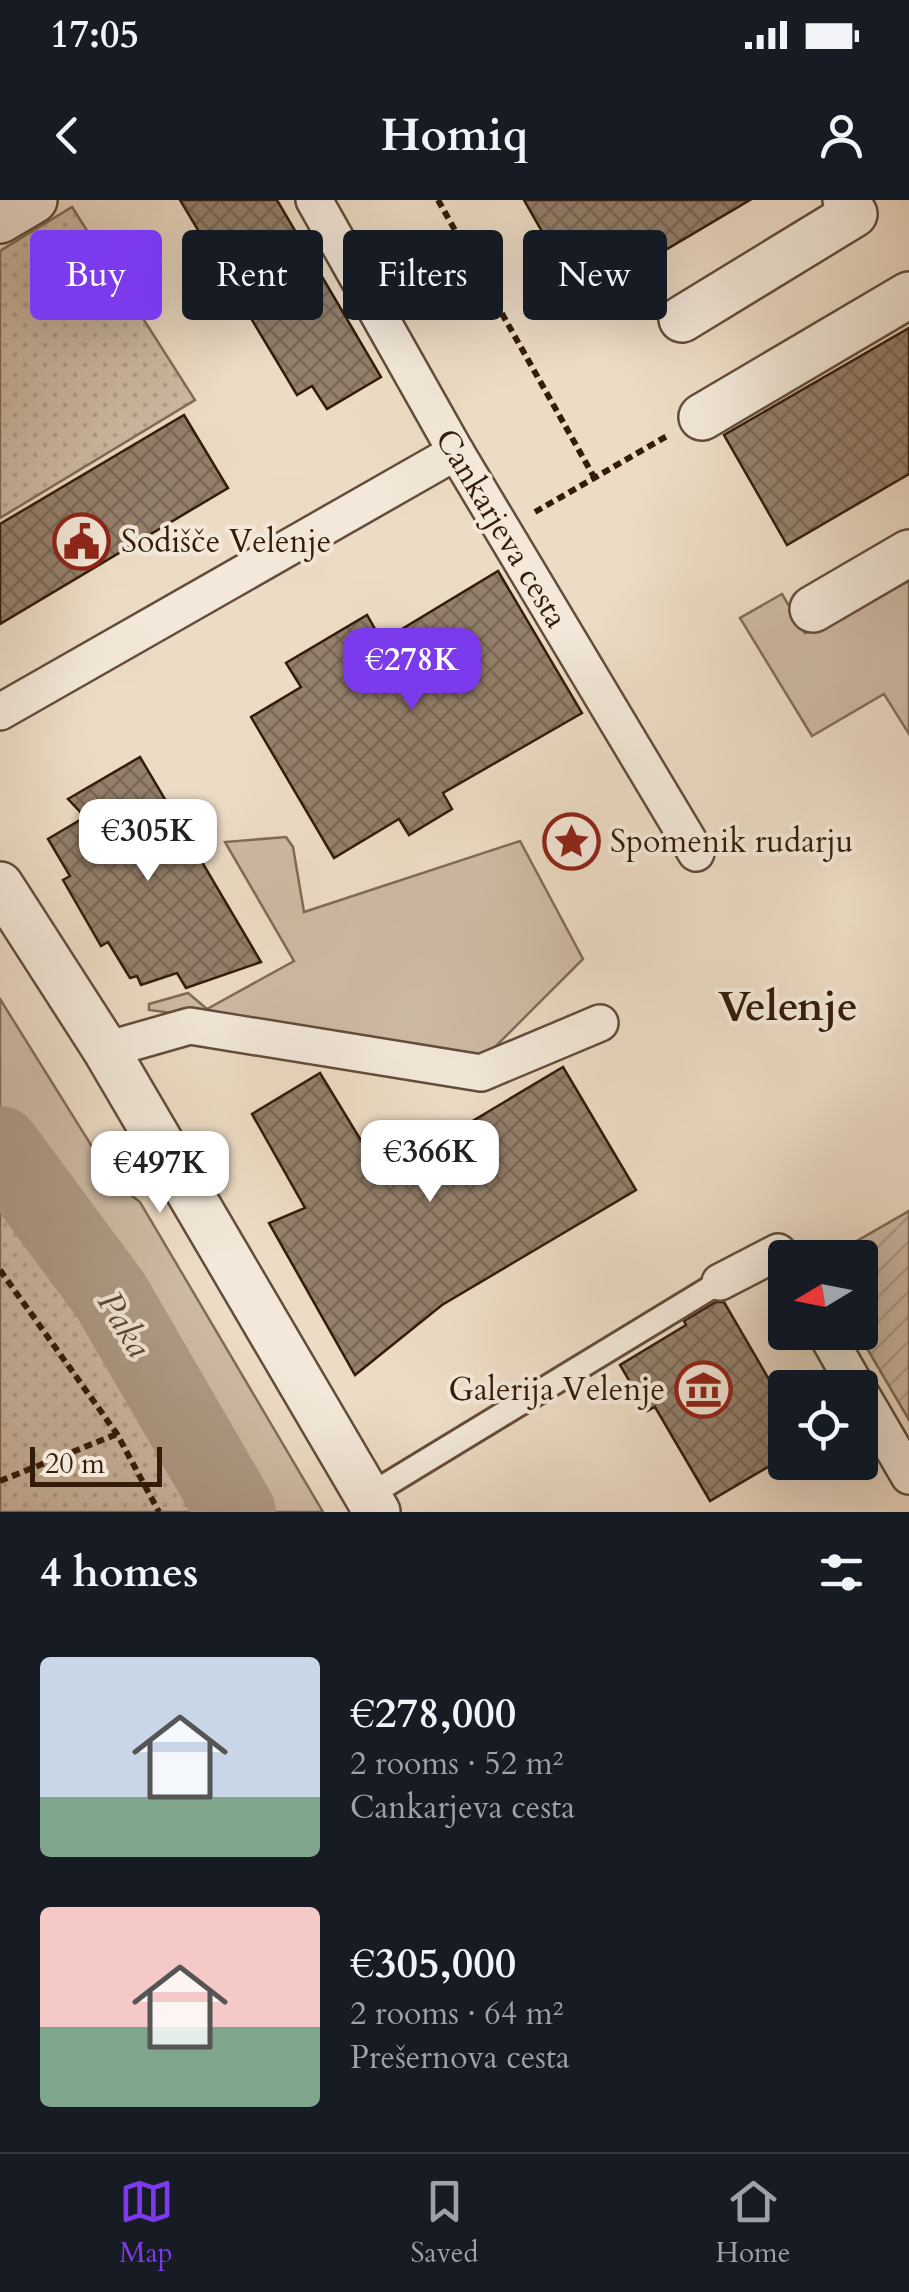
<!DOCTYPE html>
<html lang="en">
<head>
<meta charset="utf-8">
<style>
  :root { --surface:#171b24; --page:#20242c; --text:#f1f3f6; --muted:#9ea1a6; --line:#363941; --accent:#7c3aed }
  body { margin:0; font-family:Cardo,serif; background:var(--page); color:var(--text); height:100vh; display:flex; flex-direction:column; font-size:38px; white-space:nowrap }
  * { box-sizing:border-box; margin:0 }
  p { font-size:32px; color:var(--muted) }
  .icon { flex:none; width:55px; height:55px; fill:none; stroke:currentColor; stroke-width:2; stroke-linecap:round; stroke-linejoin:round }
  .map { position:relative; height:1312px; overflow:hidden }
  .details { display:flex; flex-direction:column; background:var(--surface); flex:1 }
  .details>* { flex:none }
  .top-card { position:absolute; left:30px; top:30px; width:850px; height:90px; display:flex; gap:20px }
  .needle { width:65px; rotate:260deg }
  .controls { position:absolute; left:768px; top:1040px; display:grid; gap:20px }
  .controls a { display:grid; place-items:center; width:110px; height:110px; border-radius:10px; background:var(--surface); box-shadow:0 10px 40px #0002; font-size:50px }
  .scale { position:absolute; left:30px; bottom:25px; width:132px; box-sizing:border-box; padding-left:10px; border:5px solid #341c0b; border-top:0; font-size:28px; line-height:35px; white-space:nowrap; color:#341c0b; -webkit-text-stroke:8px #f3e8d9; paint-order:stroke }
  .price { position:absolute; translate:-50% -85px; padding:0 22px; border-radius:20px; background:#fff; color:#222; font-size:32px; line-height:65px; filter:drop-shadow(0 2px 5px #0008) }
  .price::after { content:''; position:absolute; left:50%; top:60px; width:30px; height:22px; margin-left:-15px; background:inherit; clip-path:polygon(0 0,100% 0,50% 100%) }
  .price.selected { background:var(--accent); color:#fff }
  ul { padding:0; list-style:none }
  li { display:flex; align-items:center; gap:30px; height:250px; padding:0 40px }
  li span { display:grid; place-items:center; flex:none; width:280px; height:200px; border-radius:10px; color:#555 }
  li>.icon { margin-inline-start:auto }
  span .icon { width:120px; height:120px; fill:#fffc; stroke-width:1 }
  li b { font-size:42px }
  h2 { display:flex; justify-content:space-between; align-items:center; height:120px; padding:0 40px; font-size:42px }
  .pill { padding:0 35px; border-radius:10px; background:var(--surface); box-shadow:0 10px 40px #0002; font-size:35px; line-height:90px }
  .pill.selected { background:var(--accent); color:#fff }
  .status { display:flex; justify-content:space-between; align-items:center; height:70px; padding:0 50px; background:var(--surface); direction:ltr }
  .status svg { height:28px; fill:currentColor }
  header { display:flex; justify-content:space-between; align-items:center; height:130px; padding:0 40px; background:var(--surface); font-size:45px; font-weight:700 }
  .menu { display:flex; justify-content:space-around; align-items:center; height:140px; border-top:2px solid var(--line); background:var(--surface); font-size:28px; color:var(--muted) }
  .menu a { display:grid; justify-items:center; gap:5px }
  .menu .selected { color:var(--accent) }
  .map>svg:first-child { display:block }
</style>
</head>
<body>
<div class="status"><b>17:05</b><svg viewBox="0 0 49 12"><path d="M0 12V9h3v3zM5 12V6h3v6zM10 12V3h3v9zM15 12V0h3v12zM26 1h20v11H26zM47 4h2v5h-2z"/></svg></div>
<header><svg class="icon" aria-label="back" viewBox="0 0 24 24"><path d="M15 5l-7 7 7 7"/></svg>Homiq<svg class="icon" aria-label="person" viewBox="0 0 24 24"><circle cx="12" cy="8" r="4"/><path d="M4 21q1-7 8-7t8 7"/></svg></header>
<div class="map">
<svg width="909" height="1312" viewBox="0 0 909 1312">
  <defs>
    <pattern id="park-dots" width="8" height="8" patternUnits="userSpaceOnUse" patternTransform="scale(2.5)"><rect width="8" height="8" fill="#cebba5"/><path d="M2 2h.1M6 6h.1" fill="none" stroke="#b2a08d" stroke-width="1.8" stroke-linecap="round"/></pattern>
    <pattern id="garden-furrows" width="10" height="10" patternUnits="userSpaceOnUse" patternTransform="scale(2.5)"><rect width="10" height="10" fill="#cebba5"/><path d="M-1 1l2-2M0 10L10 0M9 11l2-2" fill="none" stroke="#b2a08d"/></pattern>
    <pattern id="building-cross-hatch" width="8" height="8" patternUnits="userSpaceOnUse" patternTransform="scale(2.5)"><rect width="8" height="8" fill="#94806c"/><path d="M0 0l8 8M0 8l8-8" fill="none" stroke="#7a6857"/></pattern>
  </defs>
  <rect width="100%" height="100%" fill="#eddcc5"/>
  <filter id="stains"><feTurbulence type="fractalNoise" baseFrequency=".002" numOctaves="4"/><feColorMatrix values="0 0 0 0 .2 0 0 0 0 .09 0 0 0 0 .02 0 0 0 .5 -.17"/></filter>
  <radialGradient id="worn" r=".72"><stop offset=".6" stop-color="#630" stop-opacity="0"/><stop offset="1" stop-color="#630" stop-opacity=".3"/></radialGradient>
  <g fill="#cebba5" stroke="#816c58" stroke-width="2.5">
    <polygon points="909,381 909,534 884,494 812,536 740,418 782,394 805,433"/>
    <polygon points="286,637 293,647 304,712 520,641 583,759 487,855 149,810 149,804 188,793 207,809 294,761 225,642"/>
    <polygon points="0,799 114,982 140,1002 323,1312 249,1312 130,1098 0,919"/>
  </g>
  <g fill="url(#park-dots)" stroke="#816c58" stroke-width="2.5">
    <polygon points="72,7 195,200 0,318 0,51"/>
    <polygon points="0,977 14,992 183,1234 223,1312 0,1312"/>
  </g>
  <polygon fill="url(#garden-furrows)" stroke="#816c58" stroke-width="2.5" points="909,1011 909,1220 858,1133 860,1132 860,1058 829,1057"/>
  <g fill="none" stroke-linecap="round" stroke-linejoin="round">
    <polyline stroke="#ae9b86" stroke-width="80" points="0,946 111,1096 236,1312"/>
  </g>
  <g fill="url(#building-cross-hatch)" stroke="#341c0b" stroke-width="2.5">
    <polygon points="180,0 277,0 381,177 327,209 312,186 297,195"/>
    <polygon points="524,0 750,0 581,100"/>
    <polygon points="909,128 909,274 787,345 724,235"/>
    <polygon points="184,215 228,288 0,424 0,324"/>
    <polygon points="498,371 582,513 443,593 452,609 409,635 399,619 334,658 251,517 301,487 286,463 367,415 382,441"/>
    <polygon points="140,557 261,762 186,788 177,773 141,785 137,776 130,778 108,742 101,746 63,680 70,676 48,639 85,617 68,599"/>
    <polygon points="563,867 636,990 442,1105 355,1175 269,1023 305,1008 252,914 320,873 382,975"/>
    <polygon points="716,1102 724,1102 785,1207 785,1257 710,1301 655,1207 647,1211 620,1165 686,1125 684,1121"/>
  </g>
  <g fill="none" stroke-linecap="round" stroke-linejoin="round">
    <defs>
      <polyline id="service" points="368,1296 720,1082"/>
      <g id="pedestrian">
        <polyline points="314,0 456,252 696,653"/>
        <polyline points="0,512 456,252"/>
        <polyline points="106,850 190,826 481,873 600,823"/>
        <polyline points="720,1082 778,1052 785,1064"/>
        <polyline points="825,1132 857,1188"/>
        <polyline points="860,1192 909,1276"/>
      </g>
      <g id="minor">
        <polyline points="0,20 34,0"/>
        <polyline points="682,119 854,14 846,0"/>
        <polyline points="702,217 909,95"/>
        <polyline points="813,409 909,353"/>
        <polyline points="0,685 106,850 377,1312"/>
      </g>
    </defs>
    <use href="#service" stroke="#624c3a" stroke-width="28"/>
    <use href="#pedestrian" stroke="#624c3a" stroke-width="40"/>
    <use href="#minor" stroke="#624c3a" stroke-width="50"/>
    <g stroke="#341c0b" stroke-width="6" stroke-dasharray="8 5" stroke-linecap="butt">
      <polyline points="438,0 594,277"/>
      <polyline points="535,312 667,236"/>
      <polyline points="0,1070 117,1234 159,1312"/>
      <polyline points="0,1281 117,1234"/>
    </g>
    <use href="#service" stroke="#f3e8d9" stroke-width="22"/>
    <use href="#pedestrian" stroke="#f3e8d9" stroke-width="35"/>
    <use href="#minor" stroke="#f3e8d9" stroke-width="45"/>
  </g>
  <defs>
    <symbol id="civic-ring" viewBox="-11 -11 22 22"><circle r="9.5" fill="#f3e8d9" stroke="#8f2418" stroke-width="1.5"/><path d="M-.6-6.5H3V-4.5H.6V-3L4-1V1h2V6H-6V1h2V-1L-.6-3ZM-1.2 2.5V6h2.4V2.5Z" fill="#8f2418"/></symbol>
    <symbol id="sight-ring" viewBox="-11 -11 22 22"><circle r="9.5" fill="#f3e8d9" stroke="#8f2418" stroke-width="1.5"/><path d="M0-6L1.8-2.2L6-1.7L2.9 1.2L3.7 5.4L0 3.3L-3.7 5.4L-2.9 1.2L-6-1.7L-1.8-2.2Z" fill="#8f2418"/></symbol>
    <symbol id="museum-ring" viewBox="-11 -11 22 22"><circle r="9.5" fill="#f3e8d9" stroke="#8f2418" stroke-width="1.5"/><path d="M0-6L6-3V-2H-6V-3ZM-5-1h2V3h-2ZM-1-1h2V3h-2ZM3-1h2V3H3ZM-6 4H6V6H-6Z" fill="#8f2418"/></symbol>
  </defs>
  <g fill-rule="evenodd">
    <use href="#civic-ring" x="50" y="310" width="63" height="63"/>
    <use href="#sight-ring" x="540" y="610" width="63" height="63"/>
    <use href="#museum-ring" x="672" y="1158" width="63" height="63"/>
  </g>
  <g text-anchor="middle" stroke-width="8" stroke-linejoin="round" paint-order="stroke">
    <g font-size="32" fill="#341c0b" stroke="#f3e8d9">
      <text transform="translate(502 328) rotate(59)" y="11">Cankarjeva cesta</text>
    </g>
    <g font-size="32" fill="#341c0b" stroke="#f3e8d9" text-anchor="start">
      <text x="121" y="352">Sodišče Velenje</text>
      <text x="610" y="652">Spomenik rudarju</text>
      <text x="665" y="1200" text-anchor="end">Galerija Velenje</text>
    </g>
    <g font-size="35" font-style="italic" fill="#5f4836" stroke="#f3e8d9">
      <text transform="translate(125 1124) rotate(59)" y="12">Paka</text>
    </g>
    <g font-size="42" font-weight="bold" fill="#341c0b" stroke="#f3e8d9">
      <text x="788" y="820">Velenje</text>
    </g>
  </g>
  <rect width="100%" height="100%" filter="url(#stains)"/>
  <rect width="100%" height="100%" fill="url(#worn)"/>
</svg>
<div class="controls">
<a><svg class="needle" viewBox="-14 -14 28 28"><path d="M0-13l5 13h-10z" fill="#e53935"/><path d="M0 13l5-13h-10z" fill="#9ea1a6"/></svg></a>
<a><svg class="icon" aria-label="locate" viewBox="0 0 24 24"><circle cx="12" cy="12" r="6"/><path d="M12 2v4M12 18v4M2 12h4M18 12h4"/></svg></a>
</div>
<div class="scale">20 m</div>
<b class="price selected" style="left:412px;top:513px">€278K</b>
<b class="price" style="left:148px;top:684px">€305K</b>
<b class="price" style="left:430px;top:1005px">€366K</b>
<b class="price" style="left:160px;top:1016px">€497K</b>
<div class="top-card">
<a class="pill selected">Buy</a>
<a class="pill">Rent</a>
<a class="pill">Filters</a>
<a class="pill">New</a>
</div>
</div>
<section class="details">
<h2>4 homes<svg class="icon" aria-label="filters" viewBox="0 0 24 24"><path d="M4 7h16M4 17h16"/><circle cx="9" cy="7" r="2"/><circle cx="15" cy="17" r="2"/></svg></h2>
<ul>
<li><span style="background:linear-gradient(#c9d6e8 70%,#7fa58c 0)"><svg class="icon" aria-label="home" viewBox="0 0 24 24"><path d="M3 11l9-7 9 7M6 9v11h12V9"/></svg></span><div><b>€278,000</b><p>2 rooms · 52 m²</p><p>Cankarjeva cesta</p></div></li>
<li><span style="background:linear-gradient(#f6c9c9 60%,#7fa58c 0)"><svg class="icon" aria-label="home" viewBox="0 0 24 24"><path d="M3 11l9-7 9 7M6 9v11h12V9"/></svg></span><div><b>€305,000</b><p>2 rooms · 64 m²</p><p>Prešernova cesta</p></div></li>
</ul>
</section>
<nav class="menu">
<a class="selected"><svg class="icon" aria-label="map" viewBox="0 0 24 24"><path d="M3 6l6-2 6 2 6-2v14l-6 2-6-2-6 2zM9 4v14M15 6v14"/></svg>Map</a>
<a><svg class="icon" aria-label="saved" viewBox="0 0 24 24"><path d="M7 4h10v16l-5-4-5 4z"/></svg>Saved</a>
<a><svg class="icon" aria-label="home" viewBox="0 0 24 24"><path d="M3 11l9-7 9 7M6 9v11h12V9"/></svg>Home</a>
</nav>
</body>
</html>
